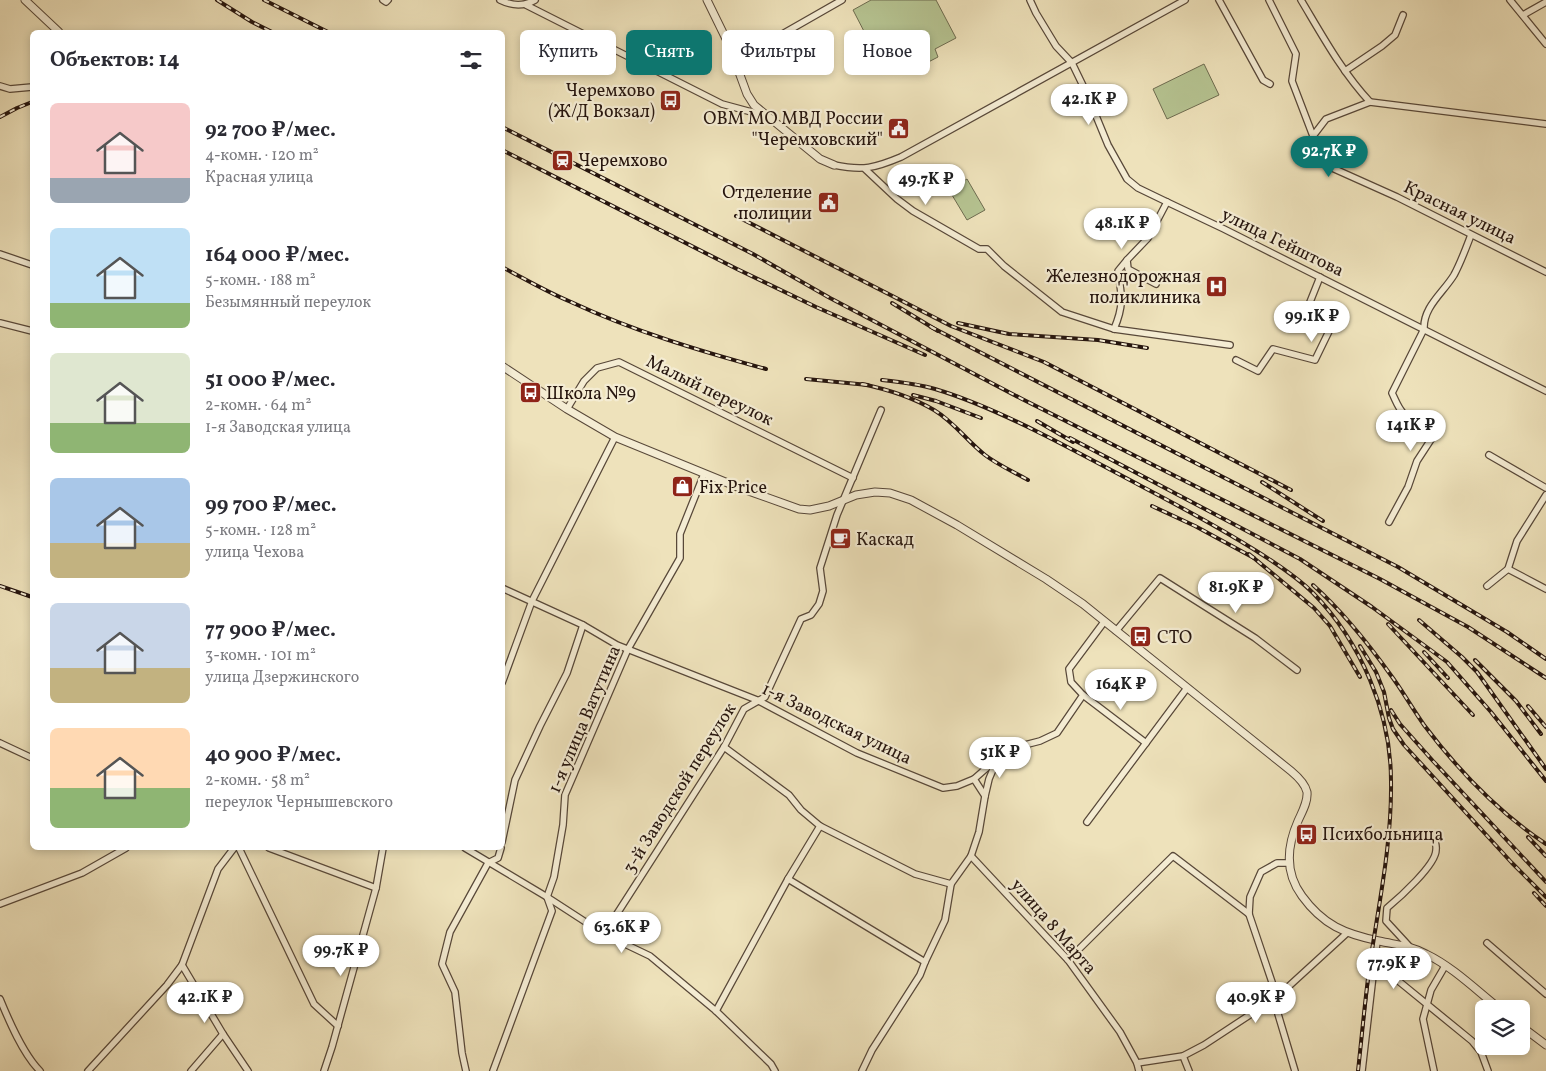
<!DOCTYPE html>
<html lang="ru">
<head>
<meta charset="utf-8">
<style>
  :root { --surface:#fff; --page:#f2f2f3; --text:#2b2b33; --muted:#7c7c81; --accent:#0f766e }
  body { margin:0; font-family:Vollkorn,serif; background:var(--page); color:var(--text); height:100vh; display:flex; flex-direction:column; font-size:19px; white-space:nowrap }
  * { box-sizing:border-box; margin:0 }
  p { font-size:16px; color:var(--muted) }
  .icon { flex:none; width:28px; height:28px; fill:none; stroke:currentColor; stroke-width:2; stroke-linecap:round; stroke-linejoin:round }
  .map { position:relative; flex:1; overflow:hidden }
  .drawer { position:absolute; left:30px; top:30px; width:475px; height:820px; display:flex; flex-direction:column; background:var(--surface); border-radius:8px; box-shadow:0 2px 8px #0003 }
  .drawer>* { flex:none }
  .banner { position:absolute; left:520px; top:30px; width:475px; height:45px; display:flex; gap:10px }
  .controls { position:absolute; left:1475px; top:1000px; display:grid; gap:10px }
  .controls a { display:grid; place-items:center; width:55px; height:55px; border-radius:8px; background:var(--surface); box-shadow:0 2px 8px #0003; font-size:25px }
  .price { position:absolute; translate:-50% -42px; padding:0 11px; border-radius:18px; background:#fff; color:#222; font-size:16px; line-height:32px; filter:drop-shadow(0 1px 2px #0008) }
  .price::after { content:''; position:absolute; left:50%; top:30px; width:15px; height:11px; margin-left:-8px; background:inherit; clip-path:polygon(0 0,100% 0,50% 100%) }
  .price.on { background:var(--accent); color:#fff }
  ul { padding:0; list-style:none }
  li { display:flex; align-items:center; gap:15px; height:125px; padding:0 20px }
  li span { display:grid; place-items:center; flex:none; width:140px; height:100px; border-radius:8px; color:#555 }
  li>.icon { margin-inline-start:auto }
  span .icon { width:60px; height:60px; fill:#fffc; stroke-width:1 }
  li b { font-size:21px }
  h2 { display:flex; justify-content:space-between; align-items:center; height:60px; padding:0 20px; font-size:21px }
  .pill { padding:0 18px; border-radius:8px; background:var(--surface); box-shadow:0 2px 8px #0003; font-size:18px; line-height:45px }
  .pill.on { background:var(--accent); color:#fff }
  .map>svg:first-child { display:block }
</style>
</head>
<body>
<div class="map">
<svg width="1546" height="1071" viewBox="0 0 1546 1071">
  <rect width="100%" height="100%" fill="#eee2bb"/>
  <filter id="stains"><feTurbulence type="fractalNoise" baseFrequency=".004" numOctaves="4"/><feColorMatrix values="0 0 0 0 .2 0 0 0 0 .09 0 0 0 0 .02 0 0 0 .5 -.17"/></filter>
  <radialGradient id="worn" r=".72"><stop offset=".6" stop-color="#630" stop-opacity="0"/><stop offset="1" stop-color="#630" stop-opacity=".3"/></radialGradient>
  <g fill="#b6c492" stroke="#6e6c50">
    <polygon points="871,0 936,0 956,38 935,49 938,57 911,71 907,65 900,68 898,63 884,70 853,10"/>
    <polygon points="1204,64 1219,95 1167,119 1153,89"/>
    <polygon points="967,179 985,210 967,220 949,190"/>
  </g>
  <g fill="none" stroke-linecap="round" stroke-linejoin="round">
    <defs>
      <g id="minor">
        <polyline points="383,0 386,2 388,0"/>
        <path d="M500,0C512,6 523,7 535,0"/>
        <polyline points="1030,0 1036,13 1056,46 1072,63 1087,94 1108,145 1127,179 1138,188 1167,202 1224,229 1546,391"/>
        <polyline points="1219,0 1263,80 1270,84"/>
        <polyline points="1269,0 1296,54 1292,81 1313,136"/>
        <path d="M1301,0C1322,35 1342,72 1370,102L1326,119L1313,136L1310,158L1397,197L1546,272"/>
        <polyline points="1510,0 1546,44"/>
        <polyline points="526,5 722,104 766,116"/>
        <polyline points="1523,15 1546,2"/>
        <polyline points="766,58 764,47 779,36 842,0"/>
        <polyline points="1345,71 1382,46 1395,35 1403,15"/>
        <polyline points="0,86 10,89 32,87"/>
        <polyline points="1370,102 1546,124"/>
        <path d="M834,165C863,171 875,168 901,157L1185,0"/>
        <polyline points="865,169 897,199 913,211 979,249 987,249 1004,266 1062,312 1114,329 1230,345"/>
        <polyline points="0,254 32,265"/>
        <polyline points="1156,284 1128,269 1127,260 1148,238 1167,202"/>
        <polyline points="0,323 32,331"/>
        <path d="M1114,329C1124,306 1122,296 1118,271L1127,260"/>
        <polyline points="1236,360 1258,371 1273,349 1315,360 1332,325 1306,312 1320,277"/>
        <polyline points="567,409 584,381 597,368 619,362 853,478"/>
        <polyline points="1489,455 1546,488"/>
        <path d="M1389,522L1408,487L1417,461L1432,438C1427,425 1415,423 1404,414C1398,408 1396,401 1392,393L1424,329C1423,307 1443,293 1454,275C1461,262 1466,248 1471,235"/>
        <polyline points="1508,569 1546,589"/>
        <polyline points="1487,586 1508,569 1517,541 1546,495"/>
        <polyline points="502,588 583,625 617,645 757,700 857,753 943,788 957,786 974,779 998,758 1013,748 1040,741 1057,733 1083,695 1071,682 1069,669 1104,622"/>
        <polyline points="1116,631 1160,578 1255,638 1297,670"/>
        <polyline points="502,683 532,601 615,437"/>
        <polyline points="1083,695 1146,743"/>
        <polyline points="0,743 32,758"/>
        <polyline points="724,747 789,795 801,810 820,826 915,874 951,884 971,856 979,832 985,796 974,779"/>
        <polyline points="985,796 989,779 997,760"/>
        <polyline points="1087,822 1187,688"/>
        <polyline points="502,842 515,780 540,726 567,673 583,625"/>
        <polyline points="239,848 314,1004 338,1026"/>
        <polyline points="269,848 376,888"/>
        <polyline points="465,848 547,897 604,934 650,956 716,1011 771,1064 775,1071"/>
        <polyline points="971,856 1068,960 1120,1032 1137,1063 1139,1071"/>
        <polyline points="1288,863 1277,863 1261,872 1250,897 1249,914 1277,997 1278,1014 1295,1071"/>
        <polyline points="788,879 925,962"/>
        <polyline points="0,904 82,873 126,848"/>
        <polyline points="604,934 724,747 744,709 765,697 801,619 811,615 819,604 823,591 820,568 837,515 881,410"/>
        <polyline points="1487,943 1546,994"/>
        <path d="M1409,946L1386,921L1387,908C1399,898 1436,865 1436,850C1437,845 1434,839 1433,834"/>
        <polyline points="1068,960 1173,856 1249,914"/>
        <polyline points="1374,961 1472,1041 1481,1052 1488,1071"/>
        <polyline points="182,965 223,1034 248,1071"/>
        <path d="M0,999C9,1021 23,1054 40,1071"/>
        <polyline points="716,1011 788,879 820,826"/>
        <polyline points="1183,1056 1189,1071"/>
        <polyline points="1137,1063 1183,1056 1204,1045 1277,997 1347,933"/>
        <polyline points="88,1071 167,985 182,965 218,869 234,848"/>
        <polyline points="191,1071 223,1034"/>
        <polyline points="324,1071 332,1047 376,888 383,848"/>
        <polyline points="466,1071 462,1053 455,992 442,964 450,932 488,863 498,858 501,848"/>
        <polyline points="493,1071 552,911 547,897 554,877 563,825 565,795 628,649 680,558 680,534 704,474"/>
        <polyline points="862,1071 872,1050 920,975 925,962 945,920 951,884"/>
        <polyline points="1362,1071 1377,941"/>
        <polyline points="1434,1071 1423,1019 1431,990 1445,966"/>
      </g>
      <g id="tertiary">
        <polyline points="25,0 59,32"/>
        <polyline points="707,0 729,45 747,94 754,105 820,159 834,165"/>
        <path d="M502,366L567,409L615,437L740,488L799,509L810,510L829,506L856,495L875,492L890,493L911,500L957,525L1046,579L1083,604L1291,771C1297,776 1305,783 1307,792C1308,802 1302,812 1298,821C1287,846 1285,873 1302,896C1323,925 1345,934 1379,941C1397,945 1409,945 1426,954C1453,967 1476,990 1500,1009"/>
        <polyline points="1521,1026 1546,1045"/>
      </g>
    </defs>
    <use href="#minor" stroke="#584839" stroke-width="8"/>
    <use href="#tertiary" stroke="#584839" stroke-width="9"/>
    <use href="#minor" stroke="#f4ecd3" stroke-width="5.5"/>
    <use href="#tertiary" stroke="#f4ecd3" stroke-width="7"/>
    <defs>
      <g id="rail">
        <polyline points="217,0 252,22 272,32"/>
        <polyline points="264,0 328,32"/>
        <polyline points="0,117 17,108 32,102"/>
        <polyline points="502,127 753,254 830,298 1022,399 1380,579 1468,627 1546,678"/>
        <polyline points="502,150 737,269 816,307 925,355"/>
        <polyline points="736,216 951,326 1044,362 1291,490"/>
        <path d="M502,267C525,279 547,292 571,302C633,331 700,351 766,369"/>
        <polyline points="892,303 938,331"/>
        <polyline points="958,323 1009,334 1098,340 1147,348"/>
        <polyline points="931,327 1398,567 1507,632 1546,659"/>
        <polyline points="806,379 868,385"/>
        <path d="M882,380C900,382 918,384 935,389C972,400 1006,416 1040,433C1074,450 1107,468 1141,486C1181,507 1220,528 1258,552C1277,564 1297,577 1313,593C1361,642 1391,713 1391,781C1392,842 1379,903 1370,963C1365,999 1362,1035 1358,1071"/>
        <path d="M862,384C886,389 912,397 934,410C954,422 967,441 985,455C998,465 1014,472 1028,480"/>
        <polyline points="913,395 936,401 981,418"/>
        <polyline points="1037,421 1073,442"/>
        <polyline points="1070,438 1300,559 1372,607 1447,662 1491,712 1546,781"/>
        <polyline points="1262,482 1323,521"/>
        <polyline points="1152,506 1195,526 1254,558"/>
        <polyline points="1249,554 1314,608 1330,626 1360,677"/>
        <path d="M1313,585C1342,611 1367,642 1390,674C1402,690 1412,708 1424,725C1458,770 1498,812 1546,844"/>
        <polyline points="0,586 32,597"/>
        <polyline points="1419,620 1462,657 1477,672 1546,769"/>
        <polyline points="1388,624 1473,715"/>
        <polyline points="1360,646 1376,672 1384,692 1389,718 1393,729 1404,745 1512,863 1546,897"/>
        <polyline points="1424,652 1448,678"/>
        <polyline points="1475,660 1516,701 1541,734"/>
        <polyline points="1528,706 1546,727"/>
        <polyline points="1391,710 1400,724 1433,761 1546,882"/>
        <polyline points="1528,837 1546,856"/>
        <polyline points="1534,893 1546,906"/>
      </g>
    </defs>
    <use href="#rail" stroke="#26150e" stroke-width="4"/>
    <use href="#rail" stroke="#f4ecd3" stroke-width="2" stroke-dasharray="5.5" stroke-linecap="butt"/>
  </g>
  <defs>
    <symbol id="bus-square" viewBox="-11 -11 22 22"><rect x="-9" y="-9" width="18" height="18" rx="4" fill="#8f2418" stroke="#f4ecd3"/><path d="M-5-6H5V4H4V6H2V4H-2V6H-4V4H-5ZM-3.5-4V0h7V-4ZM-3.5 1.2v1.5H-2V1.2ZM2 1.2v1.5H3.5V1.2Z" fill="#fff"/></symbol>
    <symbol id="civic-square" viewBox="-11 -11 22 22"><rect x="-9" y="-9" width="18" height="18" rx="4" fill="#8f2418" stroke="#f4ecd3"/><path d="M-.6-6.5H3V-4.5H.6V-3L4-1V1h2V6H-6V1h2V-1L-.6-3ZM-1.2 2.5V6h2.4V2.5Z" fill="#fff"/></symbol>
    <symbol id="station-square" viewBox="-11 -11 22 22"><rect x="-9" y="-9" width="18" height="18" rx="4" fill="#8f2418" stroke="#f4ecd3"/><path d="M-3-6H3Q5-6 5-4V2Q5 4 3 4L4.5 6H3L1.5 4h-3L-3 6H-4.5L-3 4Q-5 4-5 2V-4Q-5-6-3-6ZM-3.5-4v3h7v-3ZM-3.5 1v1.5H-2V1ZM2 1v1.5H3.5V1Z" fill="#fff"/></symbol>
    <symbol id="hospital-square" viewBox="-11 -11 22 22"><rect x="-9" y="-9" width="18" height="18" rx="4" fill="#8f2418" stroke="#f4ecd3"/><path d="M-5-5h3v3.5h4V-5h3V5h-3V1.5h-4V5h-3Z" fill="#fff"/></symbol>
    <symbol id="shop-square" viewBox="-11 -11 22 22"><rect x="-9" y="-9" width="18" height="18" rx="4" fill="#8f2418" stroke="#f4ecd3"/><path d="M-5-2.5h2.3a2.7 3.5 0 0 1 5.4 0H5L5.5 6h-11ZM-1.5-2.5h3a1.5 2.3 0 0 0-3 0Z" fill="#fff"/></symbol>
    <symbol id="cafe-square" viewBox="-11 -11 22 22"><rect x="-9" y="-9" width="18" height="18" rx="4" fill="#8f2418" stroke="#f4ecd3"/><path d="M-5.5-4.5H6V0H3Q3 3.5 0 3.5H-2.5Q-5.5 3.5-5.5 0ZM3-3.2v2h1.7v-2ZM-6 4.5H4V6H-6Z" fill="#fff"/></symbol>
  </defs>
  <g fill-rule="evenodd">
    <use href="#bus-square" x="658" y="88" width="25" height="25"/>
    <use href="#civic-square" x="886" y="116" width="25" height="25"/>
    <use href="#station-square" x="550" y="148" width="25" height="25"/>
    <use href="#civic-square" x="816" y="190" width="25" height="25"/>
    <use href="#hospital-square" x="1204" y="274" width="25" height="25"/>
    <use href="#bus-square" x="518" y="380" width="25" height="25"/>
    <use href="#shop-square" x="670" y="474" width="25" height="25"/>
    <use href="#cafe-square" x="828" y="526" width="25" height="25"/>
    <use href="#bus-square" x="1128" y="624" width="25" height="25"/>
    <use href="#bus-square" x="1294" y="822" width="25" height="25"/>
  </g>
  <g text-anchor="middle" stroke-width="4.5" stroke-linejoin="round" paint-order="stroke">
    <g font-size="18" fill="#26150e" stroke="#f4ecd3" text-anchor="start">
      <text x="655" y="96" text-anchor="end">Черемхово<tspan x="655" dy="21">(Ж/Д Вокзал)</tspan></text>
      <text x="883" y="124" text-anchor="end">ОВМ МО МВД России<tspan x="883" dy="21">"Черемховский"</tspan></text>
      <text x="578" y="166">Черемхово</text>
      <text x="812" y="198" text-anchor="end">Отделение<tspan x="812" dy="21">полиции</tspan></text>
      <text x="1201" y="282" text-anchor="end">Железнодорожная<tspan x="1201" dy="21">поликлиника</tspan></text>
      <text x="546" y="399">Школа №9</text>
      <text x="699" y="493">Fix Price</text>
      <text x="856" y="545">Каскад</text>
      <text x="1157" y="643">СТО</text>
      <text x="1322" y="840">Психбольница</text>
    </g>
    <g font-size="18" fill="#26150e" stroke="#f4ecd3">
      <text transform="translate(1460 212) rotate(26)" y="6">Красная улица</text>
      <text transform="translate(1283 242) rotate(26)" y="6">улица Гейштова</text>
      <text transform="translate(710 390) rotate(26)" y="6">Малый переулок</text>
      <text transform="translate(584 719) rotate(-67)" y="6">1-я улица Ватутина</text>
      <text transform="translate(837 723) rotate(26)" y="6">1-я Заводская улица</text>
      <text transform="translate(679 788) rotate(-58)" y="6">3-й Заводской переулок</text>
      <text transform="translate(1054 926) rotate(49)" y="6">улица 8 Марта</text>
    </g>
  </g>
  <rect width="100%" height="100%" filter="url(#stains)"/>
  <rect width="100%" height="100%" fill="url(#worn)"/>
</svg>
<div class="controls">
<a><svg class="icon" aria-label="layers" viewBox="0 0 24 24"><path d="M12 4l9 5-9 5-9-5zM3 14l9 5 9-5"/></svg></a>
</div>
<b class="price" style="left:1089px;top:126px">42.1K ₽</b>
<b class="price on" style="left:1329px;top:178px">92.7K ₽</b>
<b class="price" style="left:926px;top:206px">49.7K ₽</b>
<b class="price" style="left:1122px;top:250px">48.1K ₽</b>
<b class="price" style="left:1312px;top:343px">99.1K ₽</b>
<b class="price" style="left:1411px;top:452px">141K ₽</b>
<b class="price" style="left:1236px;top:614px">81.9K ₽</b>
<b class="price" style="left:1121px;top:711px">164K ₽</b>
<b class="price" style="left:1000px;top:779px">51K ₽</b>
<b class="price" style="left:622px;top:954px">63.6K ₽</b>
<b class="price" style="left:341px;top:977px">99.7K ₽</b>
<b class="price" style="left:1394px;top:990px">77.9K ₽</b>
<b class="price" style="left:205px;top:1024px">42.1K ₽</b>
<b class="price" style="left:1256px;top:1024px">40.9K ₽</b>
<div class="banner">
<a class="pill">Купить</a>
<a class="pill on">Снять</a>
<a class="pill">Фильтры</a>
<a class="pill">Новое</a>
</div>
<section class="drawer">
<h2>Объектов: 14<svg class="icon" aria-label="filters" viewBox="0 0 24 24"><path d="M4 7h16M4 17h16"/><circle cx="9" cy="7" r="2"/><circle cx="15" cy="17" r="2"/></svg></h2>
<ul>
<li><span style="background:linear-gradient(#f6c9c9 75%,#9aa5b1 0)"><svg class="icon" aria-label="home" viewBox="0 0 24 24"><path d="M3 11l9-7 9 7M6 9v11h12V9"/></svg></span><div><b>92 700 ₽/мес.</b><p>4-комн. · 120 m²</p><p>Красная улица</p></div></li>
<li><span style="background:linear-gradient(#bfe0f5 75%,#8fb573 0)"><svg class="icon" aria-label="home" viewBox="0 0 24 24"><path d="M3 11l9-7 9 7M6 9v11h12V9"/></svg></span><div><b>164 000 ₽/мес.</b><p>5-комн. · 188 m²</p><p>Безымянный переулок</p></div></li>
<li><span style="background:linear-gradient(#dfe7d0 70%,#8fb573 0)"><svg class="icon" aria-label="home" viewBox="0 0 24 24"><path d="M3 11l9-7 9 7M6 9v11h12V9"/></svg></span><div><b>51 000 ₽/мес.</b><p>2-комн. · 64 m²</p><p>1-я Заводская улица</p></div></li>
<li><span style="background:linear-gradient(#a9c7e8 65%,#c2b280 0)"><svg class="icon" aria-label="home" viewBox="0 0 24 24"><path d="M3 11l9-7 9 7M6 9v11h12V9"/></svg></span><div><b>99 700 ₽/мес.</b><p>5-комн. · 128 m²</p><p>улица Чехова</p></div></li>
<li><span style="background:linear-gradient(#c9d6e8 65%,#c2b280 0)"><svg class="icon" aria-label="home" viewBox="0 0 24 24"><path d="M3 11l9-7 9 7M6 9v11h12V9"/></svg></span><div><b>77 900 ₽/мес.</b><p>3-комн. · 101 m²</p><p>улица Дзержинского</p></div></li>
<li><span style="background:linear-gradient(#ffd9b3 60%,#8fb573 0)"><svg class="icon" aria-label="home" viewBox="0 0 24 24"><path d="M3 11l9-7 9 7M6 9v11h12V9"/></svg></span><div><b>40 900 ₽/мес.</b><p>2-комн. · 58 m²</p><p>переулок Чернышевского</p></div></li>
</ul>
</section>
</div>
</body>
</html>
